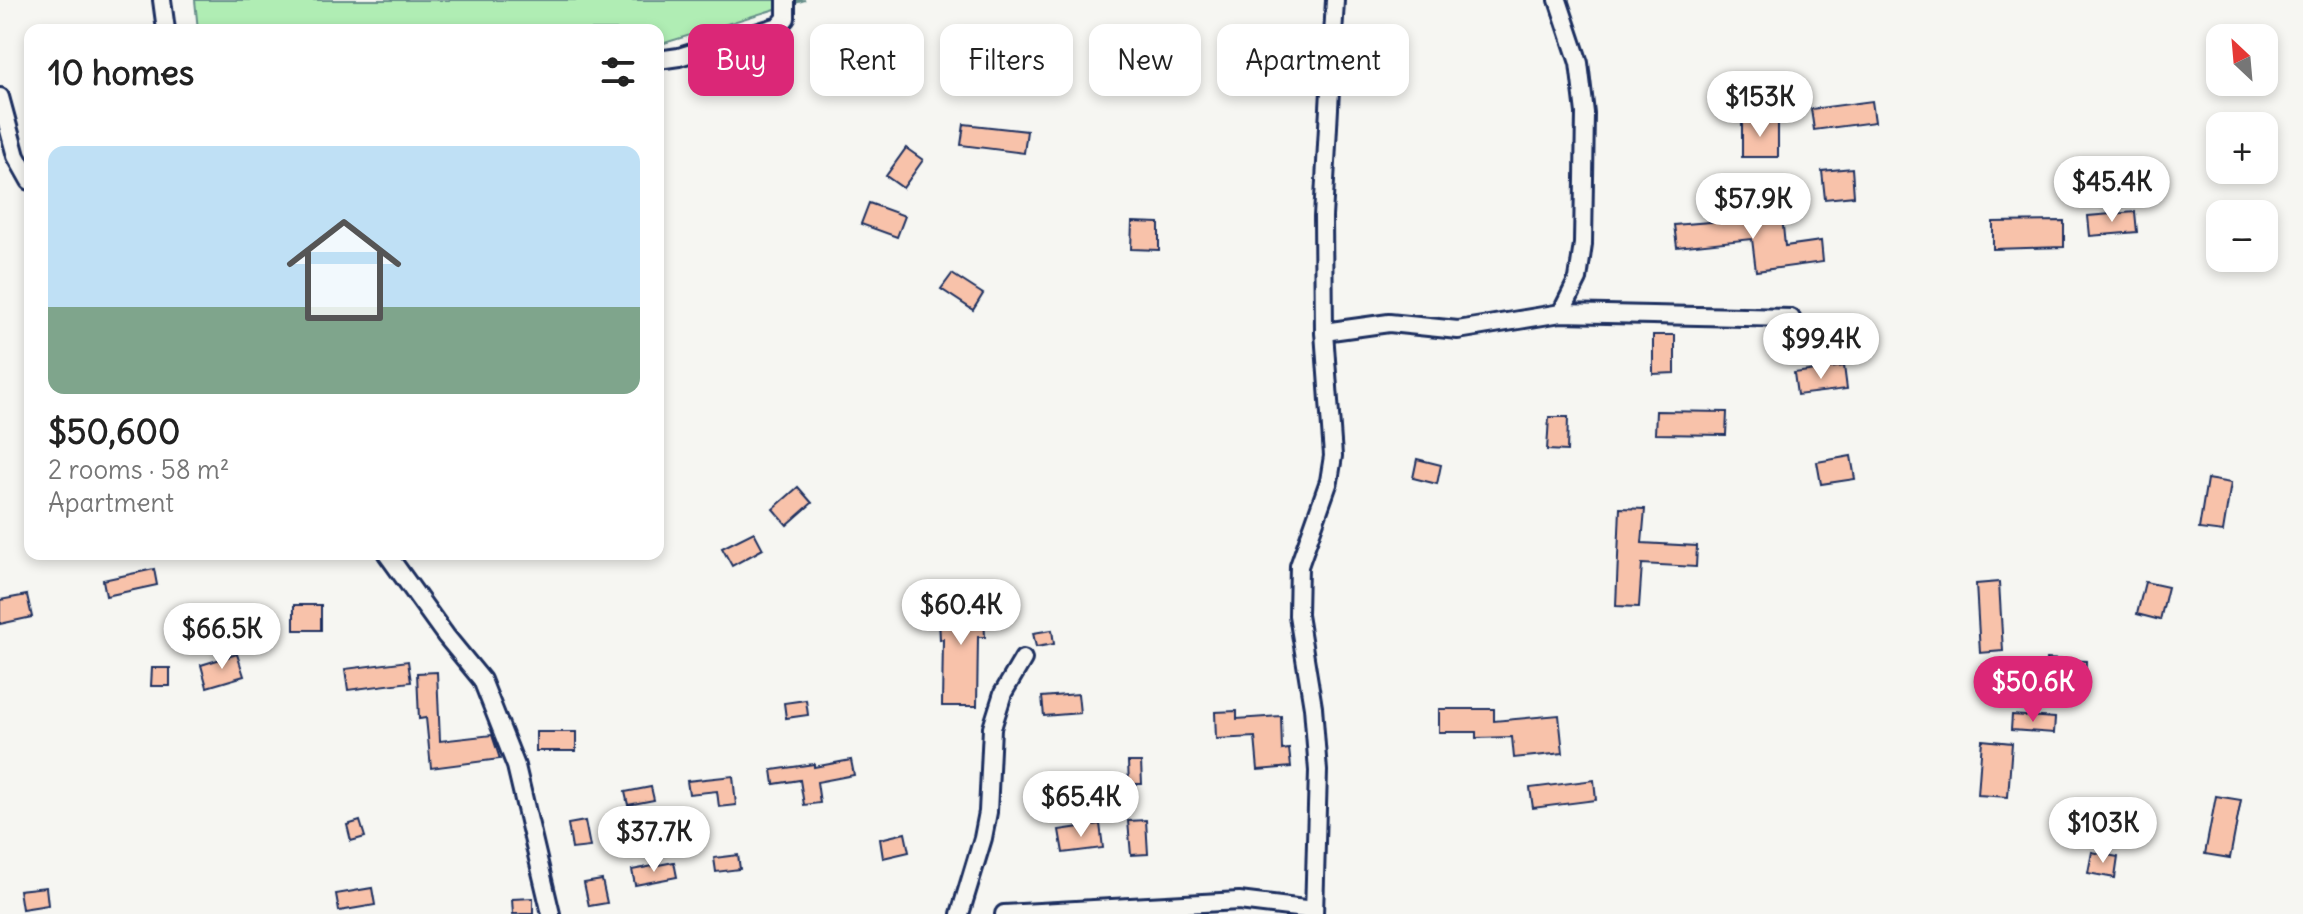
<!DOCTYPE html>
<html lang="en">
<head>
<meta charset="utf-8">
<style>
  :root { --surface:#fff; --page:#f2f2f2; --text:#222; --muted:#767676; --accent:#db2777 }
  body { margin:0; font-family:Delius,sans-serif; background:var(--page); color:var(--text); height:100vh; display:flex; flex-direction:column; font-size:30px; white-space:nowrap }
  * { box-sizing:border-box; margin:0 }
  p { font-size:26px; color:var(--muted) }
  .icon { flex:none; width:44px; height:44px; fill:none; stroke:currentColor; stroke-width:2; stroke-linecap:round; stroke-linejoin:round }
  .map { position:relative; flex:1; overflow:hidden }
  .drawer { position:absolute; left:24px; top:24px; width:640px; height:536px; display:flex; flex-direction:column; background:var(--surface); border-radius:16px; box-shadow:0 4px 12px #0003 }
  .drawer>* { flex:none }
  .hud { position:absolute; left:688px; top:24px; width:760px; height:72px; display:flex; gap:16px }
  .needle { width:52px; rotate:334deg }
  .tools { position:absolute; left:2206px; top:24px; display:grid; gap:16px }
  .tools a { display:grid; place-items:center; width:72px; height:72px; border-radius:16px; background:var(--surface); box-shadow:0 4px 12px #0003; font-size:40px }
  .price { position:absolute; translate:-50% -68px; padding:0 18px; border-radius:28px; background:#fff; color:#222; font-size:26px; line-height:52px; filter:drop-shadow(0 2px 4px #0008) }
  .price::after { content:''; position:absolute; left:50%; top:48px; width:24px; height:18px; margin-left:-12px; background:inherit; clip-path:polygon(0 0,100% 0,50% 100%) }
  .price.selected { background:var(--accent); color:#fff }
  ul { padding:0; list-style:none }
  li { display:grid; align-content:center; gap:16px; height:424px; padding:0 24px }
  li span { display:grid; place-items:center; height:248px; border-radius:16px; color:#555 }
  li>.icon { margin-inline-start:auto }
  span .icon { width:144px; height:144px; fill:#fffc; stroke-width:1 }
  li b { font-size:34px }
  h2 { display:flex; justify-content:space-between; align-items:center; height:96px; padding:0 24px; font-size:34px }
  .pill { padding:0 28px; border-radius:16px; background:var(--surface); box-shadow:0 4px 12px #0003; font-size:28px; line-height:72px }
  .pill.selected { background:var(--accent); color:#fff }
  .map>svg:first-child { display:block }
</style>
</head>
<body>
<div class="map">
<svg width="2303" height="914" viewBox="0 0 2303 914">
  <rect width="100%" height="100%" fill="#f6f6f2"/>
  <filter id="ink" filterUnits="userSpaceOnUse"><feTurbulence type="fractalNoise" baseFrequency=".0125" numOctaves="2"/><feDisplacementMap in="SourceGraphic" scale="16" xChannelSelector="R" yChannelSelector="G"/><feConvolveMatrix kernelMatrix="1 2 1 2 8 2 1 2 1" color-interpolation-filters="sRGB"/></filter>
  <g filter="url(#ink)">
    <polygon fill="#b0edb4" stroke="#668e89" stroke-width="2" points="195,0 805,0 658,45 658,30 198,30"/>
    <g fill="#f8c2aa" stroke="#1b2f5e" stroke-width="2">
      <polygon points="1872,101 1875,122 1814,130 1811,109"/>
      <rect x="1742" y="121" width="36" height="36"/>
      <polygon points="964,124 1027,131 1024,153 961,145"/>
      <polygon points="906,148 923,160 903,188 886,176"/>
      <polygon points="1852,168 1854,196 1825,199 1822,171"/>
      <polygon points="869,203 905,216 897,237 861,224"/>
      <polygon points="2135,212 2137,232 2090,236 2088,216"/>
      <polygon points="1782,216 1785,246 1821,241 1823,262 1756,271 1752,239 1677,247 1674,225"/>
      <polygon points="2064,221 2064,247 1993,249 1993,222"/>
      <polygon points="1132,222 1159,223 1159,250 1131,249"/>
      <polygon points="952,274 983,294 973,310 941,289"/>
      <polygon points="1653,335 1675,335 1675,373 1653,374"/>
      <polygon points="1844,366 1847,389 1797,395 1794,373"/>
      <polygon points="1656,411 1727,412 1726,435 1655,434"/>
      <polygon points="1549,417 1568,417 1567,451 1547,450"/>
      <polygon points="1851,456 1855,479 1821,484 1817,462"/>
      <polygon points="1417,459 1441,465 1437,484 1413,478"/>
      <polygon points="2207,479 2231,483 2223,532 2199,529"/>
      <polygon points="798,487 812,503 787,525 773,509"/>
      <polygon points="1620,508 1645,509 1642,543 1697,546 1696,567 1642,564 1639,607 1616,606"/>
      <polygon points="754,532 763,549 732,566 722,548"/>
      <polygon points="154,569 157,585 106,596 103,580"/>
      <polygon points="1999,582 2003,651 1980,653 1976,584"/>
      <polygon points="2145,582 2168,587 2160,620 2137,614"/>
      <polygon points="983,594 985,637 978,637 977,706 942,706 943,639 940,640 938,596"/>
      <polygon points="27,595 32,617 0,624 0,600"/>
      <rect x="294" y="605" width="27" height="25"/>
      <polygon points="1052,630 1054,644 1036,647 1033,633"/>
      <polygon points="237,654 244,676 207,687 201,665"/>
      <polygon points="2046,659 2086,661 2085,682 2045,681"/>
      <polygon points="408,661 411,682 348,690 345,669"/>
      <polygon points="152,668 170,668 170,686 151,686"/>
      <polygon points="437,672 440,741 492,735 500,759 431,768 426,718 419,719 417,673"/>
      <polygon points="1078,694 1080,713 1044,716 1042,697"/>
      <polygon points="806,700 808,715 786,718 784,703"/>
      <polygon points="1439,709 1494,709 1494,721 1559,715 1563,753 1514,758 1512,737 1476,738 1476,732 1439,732"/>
      <polygon points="1237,711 1237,719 1281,716 1282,750 1289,749 1291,767 1258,770 1255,737 1216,739 1215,712"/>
      <polygon points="2012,715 2055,718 2054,733 2011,730"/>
      <rect x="536" y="732" width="40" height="19"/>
      <polygon points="1982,740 2012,743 2008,797 1978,795"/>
      <polygon points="851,760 854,775 817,782 820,803 804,805 800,780 774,784 772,770 814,764 814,767"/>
      <polygon points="1128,762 1141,762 1142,784 1129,784"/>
      <polygon points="733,776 736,805 719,807 717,791 689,794 687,781"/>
      <polygon points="1594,780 1596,800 1533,808 1530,788"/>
      <polygon points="651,787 654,800 628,805 625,792"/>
      <polygon points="2216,796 2241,800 2230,858 2205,854"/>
      <polygon points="1146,820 1148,854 1131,855 1128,821"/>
      <polygon points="360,821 365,837 351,841 347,825"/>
      <polygon points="585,821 590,847 572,849 568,824"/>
      <polygon points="1100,824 1103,848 1063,853 1059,830"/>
      <polygon points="905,833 909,852 883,858 880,839"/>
      <polygon points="2092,852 2118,857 2115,878 2088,873"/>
      <polygon points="738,855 740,869 716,872 714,858"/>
      <polygon points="674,862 677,877 635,885 632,870"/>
      <polygon points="602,880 607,903 589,906 584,883"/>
      <polygon points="46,887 48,905 22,909 19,890"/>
      <polygon points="372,888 375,905 339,911 336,894"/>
      <polygon points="533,898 533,914 513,914 512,899"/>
    </g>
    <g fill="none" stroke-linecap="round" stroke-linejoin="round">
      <defs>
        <g id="minor">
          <polyline points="162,0 166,30"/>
          <polyline points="1558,0 1579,63 1585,113 1583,244 1578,279 1561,313"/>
          <polyline points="658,60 679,57 779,26 786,18 786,0"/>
          <polyline points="0,97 16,156 30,181"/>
          <polyline points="1324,332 1389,323 1458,330 1561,313 1791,318"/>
          <polyline points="387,554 446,636 482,680 516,766 551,914"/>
          <polyline points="960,914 983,838 988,812 992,728 1003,693 1023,659"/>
          <polyline points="1004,914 1239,901 1313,910"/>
          <polyline points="1314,914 1318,771 1313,707 1298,615 1299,566 1329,481 1333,456 1324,332 1323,217 1335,0"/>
        </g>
      </defs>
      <use href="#minor" stroke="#1b2f5e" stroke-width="22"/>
      <use href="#minor" stroke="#f6f6f2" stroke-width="16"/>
    </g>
  </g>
</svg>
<div class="tools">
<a><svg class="needle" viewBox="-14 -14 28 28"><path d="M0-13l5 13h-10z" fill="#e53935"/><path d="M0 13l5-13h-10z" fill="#767676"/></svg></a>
<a>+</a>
<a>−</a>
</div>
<b class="price" style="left:1760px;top:139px">$153K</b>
<b class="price" style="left:2112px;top:224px">$45.4K</b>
<b class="price" style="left:1753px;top:241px">$57.9K</b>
<b class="price" style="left:1821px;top:381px">$99.4K</b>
<b class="price" style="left:961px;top:647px">$60.4K</b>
<b class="price" style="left:222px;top:671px">$66.5K</b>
<b class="price selected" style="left:2033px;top:724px">$50.6K</b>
<b class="price" style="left:1081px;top:839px">$65.4K</b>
<b class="price" style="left:2103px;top:865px">$103K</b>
<b class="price" style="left:654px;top:874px">$37.7K</b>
<div class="hud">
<a class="pill selected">Buy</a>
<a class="pill">Rent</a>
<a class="pill">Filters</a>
<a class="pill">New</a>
<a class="pill">Apartment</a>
</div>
<section class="drawer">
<h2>10 homes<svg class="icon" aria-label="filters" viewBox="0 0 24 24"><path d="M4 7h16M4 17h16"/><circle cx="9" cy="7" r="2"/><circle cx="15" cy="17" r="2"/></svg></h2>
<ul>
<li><span style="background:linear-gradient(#bfe0f5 65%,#7fa58c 0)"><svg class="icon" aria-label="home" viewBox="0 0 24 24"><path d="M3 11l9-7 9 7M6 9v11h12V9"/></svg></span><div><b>$50,600</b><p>2 rooms · 58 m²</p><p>Apartment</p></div></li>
</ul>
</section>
</div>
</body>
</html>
